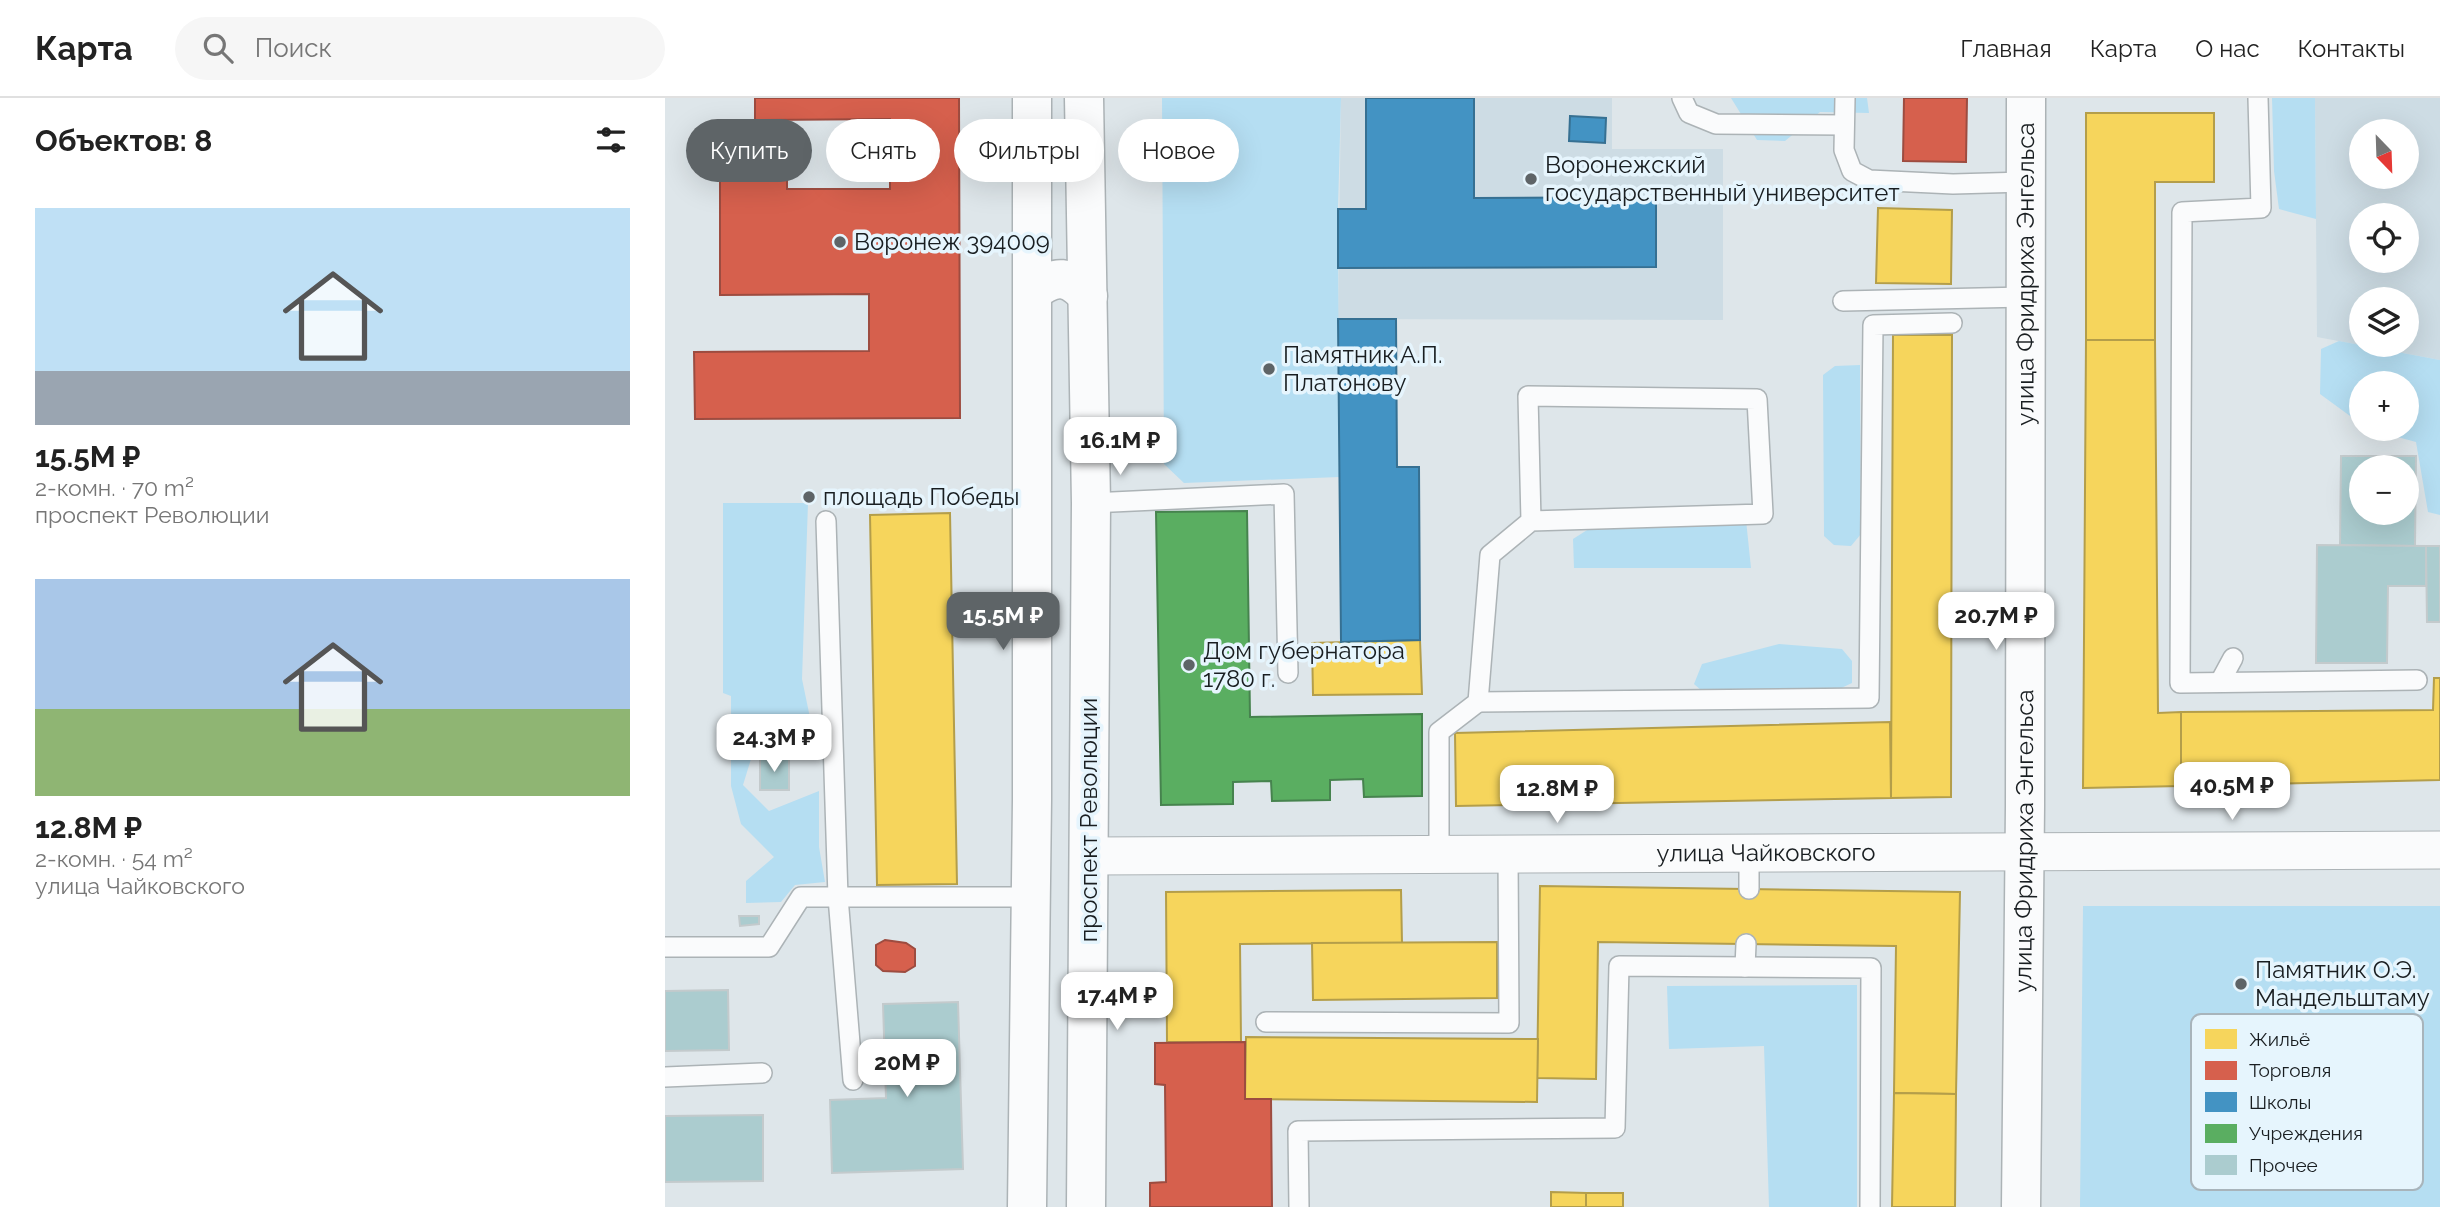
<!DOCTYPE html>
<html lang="ru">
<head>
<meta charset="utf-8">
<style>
  :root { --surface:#fff; --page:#f6f6f6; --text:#222; --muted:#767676; --line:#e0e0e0; --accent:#5e6467 }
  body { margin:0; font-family:Raleway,sans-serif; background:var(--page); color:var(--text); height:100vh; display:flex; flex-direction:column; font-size:26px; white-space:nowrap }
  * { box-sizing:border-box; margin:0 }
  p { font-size:23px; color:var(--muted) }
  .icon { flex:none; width:38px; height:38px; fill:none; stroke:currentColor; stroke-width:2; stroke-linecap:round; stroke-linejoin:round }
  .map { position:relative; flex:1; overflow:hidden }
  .drawer { display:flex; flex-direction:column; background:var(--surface); width:665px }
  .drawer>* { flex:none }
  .guide { position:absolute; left:21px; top:21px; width:665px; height:63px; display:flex; gap:14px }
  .needle { width:46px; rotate:157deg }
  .controls { position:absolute; left:1684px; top:21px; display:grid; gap:14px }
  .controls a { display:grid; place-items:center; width:70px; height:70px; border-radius:50%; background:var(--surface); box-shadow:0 7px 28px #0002; font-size:35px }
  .price { position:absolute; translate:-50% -60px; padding:0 16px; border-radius:14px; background:#fff; color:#222; font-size:23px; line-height:46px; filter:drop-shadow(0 2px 4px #0008) }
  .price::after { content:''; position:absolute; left:50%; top:42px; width:21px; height:16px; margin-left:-10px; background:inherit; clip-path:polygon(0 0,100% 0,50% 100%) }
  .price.current { background:var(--accent); color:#fff }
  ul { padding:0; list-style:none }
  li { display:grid; align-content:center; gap:14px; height:371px; padding:0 35px }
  li span { display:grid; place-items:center; height:217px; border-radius:0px; color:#555 }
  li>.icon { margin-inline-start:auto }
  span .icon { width:126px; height:126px; fill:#fffc; stroke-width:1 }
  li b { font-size:30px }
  h2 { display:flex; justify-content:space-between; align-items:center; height:84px; padding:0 35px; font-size:30px }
  .pill { padding:0 24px; border-radius:32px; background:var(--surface); box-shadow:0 7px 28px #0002; font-size:24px; line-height:63px }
  .pill.current { background:var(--accent); color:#fff }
  header { display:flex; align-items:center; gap:42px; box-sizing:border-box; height:98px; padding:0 35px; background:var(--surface); border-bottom:2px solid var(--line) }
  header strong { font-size:33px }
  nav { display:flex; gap:38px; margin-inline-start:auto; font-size:24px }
  .search { width:490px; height:63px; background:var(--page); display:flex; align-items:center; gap:18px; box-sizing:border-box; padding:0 24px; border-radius:38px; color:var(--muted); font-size:26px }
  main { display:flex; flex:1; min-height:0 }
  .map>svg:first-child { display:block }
</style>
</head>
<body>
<header>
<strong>Карта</strong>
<div class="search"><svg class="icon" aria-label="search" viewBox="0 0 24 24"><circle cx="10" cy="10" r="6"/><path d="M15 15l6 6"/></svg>Поиск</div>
<nav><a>Главная</a><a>Карта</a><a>О нас</a><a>Контакты</a></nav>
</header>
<main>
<section class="drawer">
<h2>Объектов: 8<svg class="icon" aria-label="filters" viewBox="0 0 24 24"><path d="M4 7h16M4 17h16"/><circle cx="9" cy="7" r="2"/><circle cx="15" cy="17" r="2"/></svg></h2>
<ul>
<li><span style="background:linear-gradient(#bfe0f5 75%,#9aa5b1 0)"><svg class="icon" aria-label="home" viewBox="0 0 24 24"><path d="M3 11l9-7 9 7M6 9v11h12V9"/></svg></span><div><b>15.5M ₽</b><p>2-комн. · 70 m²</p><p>проспект Революции</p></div></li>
<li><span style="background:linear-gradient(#a9c7e8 60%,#8fb573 0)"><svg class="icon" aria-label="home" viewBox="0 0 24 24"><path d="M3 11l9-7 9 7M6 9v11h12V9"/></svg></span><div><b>12.8M ₽</b><p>2-комн. · 54 m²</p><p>улица Чайковского</p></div></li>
</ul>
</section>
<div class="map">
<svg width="1775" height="1109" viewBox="0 0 1775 1109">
  <rect width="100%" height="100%" fill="#dee6ea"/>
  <g fill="#cddce4" fill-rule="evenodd">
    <polygon points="676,0 947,0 947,51 1058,51 1058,222 673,221"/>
    <path d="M1650,0H1775V262L1652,239ZM1696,33H1741V79H1696ZM1696,117H1741V163H1696ZM1696,201H1741V247H1696Z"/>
  </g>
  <g fill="#b5def2">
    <polygon points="497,0 676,0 673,111 674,379 519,385 499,366"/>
    <polygon points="1066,0 1202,0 1204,15 1155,14 1120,43 1092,42"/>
    <polygon points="1607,0 1650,0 1651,121 1614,111 1609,73"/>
    <polygon points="1674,243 1775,262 1775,417 1763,414 1751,344 1703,331 1741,331 1741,285 1696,285 1696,326 1655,296 1656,251"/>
    <polygon points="1195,267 1196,436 1186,448 1169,447 1159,438 1158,277 1170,268"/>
    <polygon points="58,405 143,405 137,581 150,644 90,648 78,687 104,713 154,693 154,749 160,784 130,787 116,804 81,805 81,783 109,759 76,726 66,688 66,598 58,595"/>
    <polygon points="1081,422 1086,470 909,470 908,441 930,427"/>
    <polygon points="1114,546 1177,551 1187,563 1187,585 1172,592 1037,593 1029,586 1037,566"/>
    <polygon points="1418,808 1775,808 1775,1109 1415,1109"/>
    <polygon points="1192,887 1192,1109 1104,1109 1099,948 1004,951 1002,888"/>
  </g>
  <g fill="#f6d55c" stroke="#b49e4a" stroke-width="2">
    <polygon points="1421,15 1549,15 1549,84 1490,84 1490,242 1421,242"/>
    <polygon points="1213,110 1287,112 1286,186 1211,185"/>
    <polygon points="1228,237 1287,237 1286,699 1226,700"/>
    <polygon points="1421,242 1490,242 1493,615 1516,614 1516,688 1418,690"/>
    <polygon points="285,415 292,786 212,787 205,417"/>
    <polygon points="755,542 757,596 648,597 647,545"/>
    <polygon points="1769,580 1775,580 1775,682 1516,688 1516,614 1768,612"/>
    <polygon points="1225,624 1226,700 791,708 790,635"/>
    <polygon points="875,788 1295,794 1291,996 1229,995 1231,848 933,844 931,981 872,980"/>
    <polygon points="736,792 737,845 575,846 576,944 502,944 501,794"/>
    <polygon points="832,844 832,900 648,902 647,845"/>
    <polygon points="581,939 873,941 872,1004 580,1001"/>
    <polygon points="1229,995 1291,996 1290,1109 1227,1109"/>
    <polygon points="886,1094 921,1095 921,1109 886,1109"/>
    <rect x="921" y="1095" width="37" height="14"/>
  </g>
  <g fill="#d6604d" stroke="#9d4c40" stroke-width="2">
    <polygon points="90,0 294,0 295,320 30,321 29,254 204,253 204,196 55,197 55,72 122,72 122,91 225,91 225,21 90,22"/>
    <polygon points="1239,0 1302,0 1301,64 1238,63"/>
    <polygon points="220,842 241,845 250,851 250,868 240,874 218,873 211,867 211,847"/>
    <polygon points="580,944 580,1001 606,1001 607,1109 485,1109 485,1085 501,1084 500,987 490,986 490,945"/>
  </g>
  <g fill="#4393c3" stroke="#367092" stroke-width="2">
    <polygon points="701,0 809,0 809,100 991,99 991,169 673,170 673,111 701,111"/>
    <polygon points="905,18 941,20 940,45 904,43"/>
    <polygon points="673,221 731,221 732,369 754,369 755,542 676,544"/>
  </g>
  <polygon fill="#5aae61" stroke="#46834e" stroke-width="2" points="582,413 585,619 757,616 757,698 699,699 698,681 665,682 665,702 607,703 606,683 568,684 568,706 496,707 491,414"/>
  <g fill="#abcccf" stroke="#c3cacc" stroke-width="2" fill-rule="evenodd">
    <path d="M1676,358H1751L1750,448L1675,447ZM1696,369H1741V415H1696Z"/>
    <polygon points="1652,447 1761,448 1761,488 1723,488 1722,565 1651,565"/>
    <polygon points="1761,448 1775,448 1775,524 1762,524"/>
    <rect x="95" y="659" width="29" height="33"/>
    <polygon points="74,818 94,818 94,826 75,828"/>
    <polygon points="63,892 64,952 0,953 0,893"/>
    <polygon points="293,904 298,1071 167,1075 165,1002 221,1000 218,906"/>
    <polygon points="98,1017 98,1083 0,1084 0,1018"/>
  </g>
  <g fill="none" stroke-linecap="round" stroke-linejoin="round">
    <defs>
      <g id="service">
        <polyline points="1017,0 1024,15 1051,26 1179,27"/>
        <polyline points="1180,0 1179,52 1187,73 1204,82 1288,86 1360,84"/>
        <polyline points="1593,0 1596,110 1517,114 1515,585 1752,582"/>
        <polyline points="1178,203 1360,199"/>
        <polyline points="426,405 619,396 623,575"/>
        <polyline points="161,423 173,799 188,982"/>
        <polyline points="1555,584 1568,560"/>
        <polyline points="813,604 1204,600 1208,227 1287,225"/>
        <polyline points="774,757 774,634 813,604 825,457 866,423 1098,416 1092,301 863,298 866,423"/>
        <polyline points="1084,791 1084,755"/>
        <polyline points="0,849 104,849 136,799 365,799"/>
        <polyline points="1080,869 1081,846"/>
        <polyline points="601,924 844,925 843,756"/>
        <polyline points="0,979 97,975"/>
        <polyline points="634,1109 633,1033 950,1030 954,868 1206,870 1205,1109"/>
      </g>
      <g id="minor">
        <path id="s1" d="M425,758L1775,752"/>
      </g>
      <g id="tertiary">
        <path id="s2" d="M1356,1109L1360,708L1361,0"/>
      </g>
      <g id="secondary">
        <polyline points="419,0 426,405 421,1109"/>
        <polyline points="362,1109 367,702 367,0"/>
      </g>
      <path id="primary" d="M368,193C392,176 403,177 423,198"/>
    </defs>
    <use href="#service" stroke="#acb3b6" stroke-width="22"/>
    <use href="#minor" stroke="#acb3b6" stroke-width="39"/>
    <use href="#tertiary" stroke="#acb3b6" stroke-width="41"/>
    <use href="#secondary" stroke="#acb3b6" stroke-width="41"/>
    <use href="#primary" stroke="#acb3b6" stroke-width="41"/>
    <use href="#service" stroke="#fafbfc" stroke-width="19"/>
    <use href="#minor" stroke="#fafbfc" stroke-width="37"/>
    <use href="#tertiary" stroke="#fafbfc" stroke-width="38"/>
    <use href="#secondary" stroke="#fafbfc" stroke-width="38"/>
    <use href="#primary" stroke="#fafbfc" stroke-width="38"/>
  </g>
  <g fill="#5e6467" stroke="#e6f5fd" stroke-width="2.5">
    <circle cx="866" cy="81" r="7"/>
    <circle cx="175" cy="144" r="7"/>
    <circle cx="604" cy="271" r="7"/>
    <circle cx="144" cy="399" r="7"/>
    <circle cx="524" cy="567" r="7"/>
    <circle cx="1576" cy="886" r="7"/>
  </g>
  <g text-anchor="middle" stroke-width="7" stroke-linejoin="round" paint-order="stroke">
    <g font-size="24" fill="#191e21" stroke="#e6f5fd" text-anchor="start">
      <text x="880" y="75">Воронежский<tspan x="880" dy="28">государственный университет</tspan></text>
      <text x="189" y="152">Воронеж 394009</text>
      <text x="618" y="265">Памятник А.П.<tspan x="618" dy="28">Платонову</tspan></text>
      <text x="158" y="407">площадь Победы</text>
      <text x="538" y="561">Дом губернатора<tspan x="538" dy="28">1780 г.</tspan></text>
      <text x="1590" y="880">Памятник О.Э.<tspan x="1590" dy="28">Мандельштаму</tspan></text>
    </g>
    <g font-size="24" fill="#191e21" stroke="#e6f5fd">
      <text dy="8" stroke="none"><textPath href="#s2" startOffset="933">улица Фридриха Энгельса</textPath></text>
      <text transform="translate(424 722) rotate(-90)" y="8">проспект Революции</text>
      <text dy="8" stroke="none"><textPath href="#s2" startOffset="366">улица Фридриха Энгельса</textPath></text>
      <text dy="8" stroke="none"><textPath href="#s1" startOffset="676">улица Чайковского</textPath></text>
    </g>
  </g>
  <rect x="1526" y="916" width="232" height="176" rx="10" fill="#e6f5fd" stroke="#a8b4bb" stroke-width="2"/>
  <rect x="1540" y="931" width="32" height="20" fill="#f6d55c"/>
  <rect x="1540" y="963" width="32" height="19" fill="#d6604d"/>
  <rect x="1540" y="994" width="32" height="20" fill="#4393c3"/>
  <rect x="1540" y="1026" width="32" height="19" fill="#5aae61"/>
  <rect x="1540" y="1057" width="32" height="20" fill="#abcccf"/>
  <g font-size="19" fill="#191e21">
    <text x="1584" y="948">Жильё</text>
    <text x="1584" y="979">Торговля</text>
    <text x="1584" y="1011">Школы</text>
    <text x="1584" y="1042">Учреждения</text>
    <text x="1584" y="1074">Прочее</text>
  </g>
</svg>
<div class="controls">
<a><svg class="needle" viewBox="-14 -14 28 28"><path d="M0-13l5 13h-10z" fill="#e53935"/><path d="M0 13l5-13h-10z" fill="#767676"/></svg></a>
<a><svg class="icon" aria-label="locate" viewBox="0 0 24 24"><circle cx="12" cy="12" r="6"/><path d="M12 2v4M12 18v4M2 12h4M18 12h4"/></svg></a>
<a><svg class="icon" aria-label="layers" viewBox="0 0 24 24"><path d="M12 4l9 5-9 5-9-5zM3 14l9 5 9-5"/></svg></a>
<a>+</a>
<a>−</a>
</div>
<b class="price" style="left:455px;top:379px">16.1M ₽</b>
<b class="price current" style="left:338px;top:554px">15.5M ₽</b>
<b class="price" style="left:1331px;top:554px">20.7M ₽</b>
<b class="price" style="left:109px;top:676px">24.3M ₽</b>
<b class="price" style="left:1567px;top:724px">40.5M ₽</b>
<b class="price" style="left:892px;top:727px">12.8M ₽</b>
<b class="price" style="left:452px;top:934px">17.4M ₽</b>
<b class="price" style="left:242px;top:1001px">20M ₽</b>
<div class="guide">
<a class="pill current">Купить</a>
<a class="pill">Снять</a>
<a class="pill">Фильтры</a>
<a class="pill">Новое</a>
</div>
</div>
</main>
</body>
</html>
